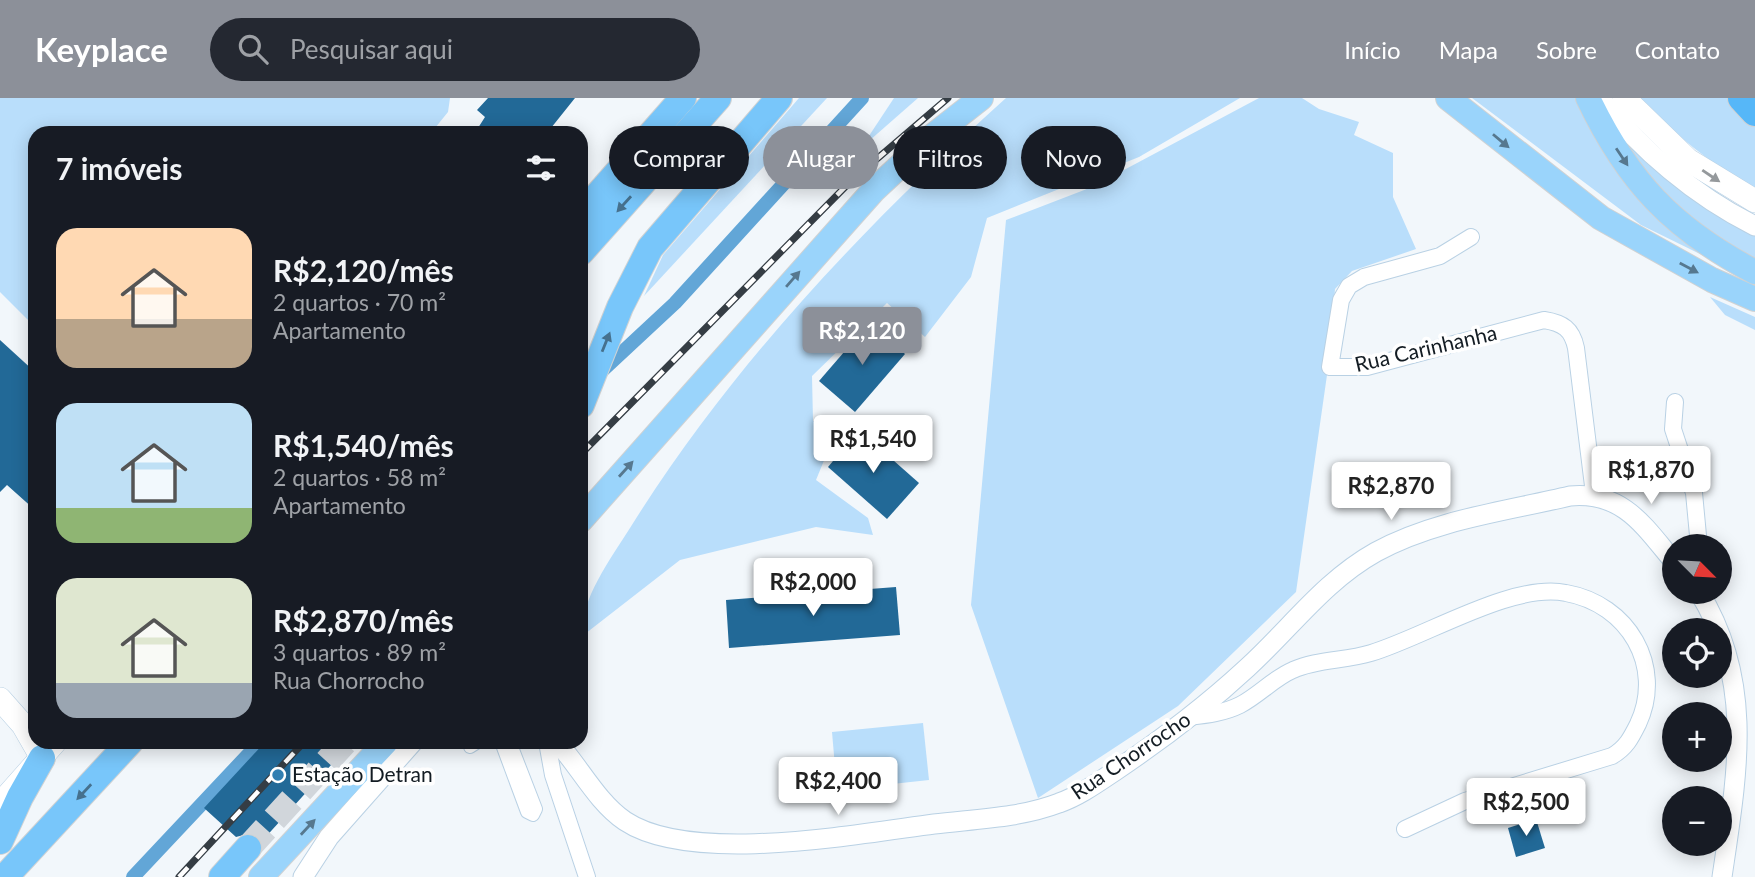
<!DOCTYPE html>
<html lang="pt">
<head>
<meta charset="utf-8">
<style>
  :root { --surface:#171b24; --page:#242831; --text:#f1f3f6; --muted:#9ea1a6; --accent:#8c9099 }
  body { margin:0; font-family:Lato,sans-serif; background:var(--page); color:var(--text); height:100vh; display:flex; flex-direction:column; font-size:26px; white-space:nowrap }
  * { box-sizing:border-box; margin:0 }
  p { font-size:23px; color:var(--muted) }
  .icon { flex:none; width:38px; height:38px; fill:none; stroke:currentColor; stroke-width:2; stroke-linecap:round; stroke-linejoin:round }
  .map { position:relative; flex:1; overflow:hidden }
  .panel { position:absolute; left:28px; top:28px; width:560px; height:623px; display:flex; flex-direction:column; background:var(--surface); border-radius:21px; box-shadow:0 4px 18px #0003 }
  .panel>* { flex:none }
  .hud { position:absolute; left:609px; top:28px; width:665px; height:63px; display:flex; gap:14px }
  .needle { width:46px; rotate:114deg }
  .controls { position:absolute; left:1662px; top:436px; display:grid; gap:14px }
  .controls a { display:grid; place-items:center; width:70px; height:70px; border-radius:50%; background:var(--surface); box-shadow:0 4px 18px #0003; font-size:35px }
  .price { position:absolute; translate:-50% -60px; padding:0 16px; border-radius:7px; background:#fff; color:#222; font-size:23px; line-height:46px; filter:drop-shadow(0 2px 4px #0008) }
  .price::after { content:''; position:absolute; left:50%; top:42px; width:21px; height:16px; margin-left:-10px; background:inherit; clip-path:polygon(0 0,100% 0,50% 100%) }
  .price.on { background:var(--accent); color:#fff }
  ul { padding:0; list-style:none }
  li { display:flex; align-items:center; gap:21px; height:175px; padding:0 28px }
  li span { display:grid; place-items:center; flex:none; width:196px; height:140px; border-radius:21px; color:#555 }
  li>.icon { margin-inline-start:auto }
  span .icon { width:84px; height:84px; fill:#fffc; stroke-width:1 }
  li b { font-size:30px }
  h2 { display:flex; justify-content:space-between; align-items:center; height:84px; padding:0 28px; font-size:30px }
  .pill { padding:0 24px; border-radius:32px; background:var(--surface); box-shadow:0 4px 18px #0003; font-size:24px; line-height:63px }
  .pill.on { background:var(--accent); color:#fff }
  header { display:flex; align-items:center; gap:42px; box-sizing:border-box; height:98px; padding:0 35px; background:var(--accent); color:#fff }
  header strong { font-size:33px }
  nav { display:flex; gap:38px; margin-inline-start:auto; font-size:24px }
  .search { width:490px; height:63px; background:var(--page); display:flex; align-items:center; gap:18px; box-sizing:border-box; padding:0 24px; border-radius:38px; color:var(--muted); font-size:26px }
  .map>svg:first-child { display:block }
</style>
</head>
<body>
<header>
<strong>Keyplace</strong>
<div class="search"><svg class="icon" aria-label="search" viewBox="0 0 24 24"><circle cx="10" cy="10" r="6"/><path d="M15 15l6 6"/></svg>Pesquisar aqui</div>
<nav><a>Início</a><a>Mapa</a><a>Sobre</a><a>Contato</a></nav>
</header>
<div class="map">
<svg width="1755" height="779" viewBox="0 0 1755 779">
  <rect width="100%" height="100%" fill="#f2f7fb"/>
  <g fill="#b9defb">
    <polygon points="0,0 450,0 448,14 431,35 35,35 35,229 0,194"/>
    <polygon points="799,0 827,0 644,198 663,157"/>
    <polygon points="894,0 918,0 861,50"/>
    <path d="M1006,0H1240L1139,59L987,120L971,179L925,239L887,205L812,278L813,323L839,326L816,382L868,420L873,437L816,429L680,462L581,539C581,500 610,462 630,430C731,268 865,127 1006,0Z"/>
    <polygon points="1259,0 1302,0 1319,11 1359,24 1354,37 1393,55 1393,99 1416,151 1352,173 1335,191 1329,263 1296,494 1178,608 1038,700 971,507 1006,122 1092,89"/>
    <path d="M1472,0H1588C1637,58 1687,103 1755,138V183L1641,127Z"/>
    <path d="M1637,0H1728L1755,29V91C1710,66 1674,35 1637,0Z"/>
    <polygon points="1710,199 1755,219 1755,232 1725,217"/>
    <polygon points="923,625 929,682 837,692 832,634"/>
  </g>
  <g fill="none" stroke-linecap="round" stroke-linejoin="round">
    <g stroke="#62a6d7" stroke-width="14">
      <polyline points="603,272 675,205 862,0"/>
      <polyline points="133,779 260,644"/>
    </g>
  </g>
  <g fill="#226997">
    <polygon points="488,0 575,0 547,35 484,35 478,30 485,19 477,12"/>
    <polygon points="870,224 905,256 855,314 819,283"/>
    <polygon points="0,242 35,274 35,412 7,387 0,394"/>
    <polygon points="859,332 919,385 887,421 828,369"/>
    <polygon points="896,489 900,537 729,550 726,502"/>
    <polygon points="265,644 352,644 262,743 251,735 236,739 204,710"/>
    <polygon points="1536,721 1545,750 1516,759 1508,730"/>
  </g>
  <g fill="none" stroke-linecap="round" stroke-linejoin="round">
    <polyline stroke="#d1d6db" stroke-width="26" stroke-dasharray="26 13" stroke-linecap="butt" points="248,750 345,644"/>
    <defs>
      <g id="pedestrian">
        <polyline points="501,644 527,714 533,717 536,711 510,644"/>
        <polyline points="470,649 478,644"/>
      </g>
      <g id="minor">
        <path d="M1471,139L1440,158L1364,179L1349,188L1341,202L1330,269H1367L1544,222C1563,225 1572,231 1576,250L1594,396"/>
        <polyline points="1675,304 1673,331 1694,395 1699,448"/>
        <path d="M1189,619C1206,617 1224,615 1240,607C1259,597 1274,580 1293,572C1317,561 1346,563 1371,555C1427,538 1512,484 1566,495C1628,506 1665,568 1638,626C1631,640 1626,650 1612,658L1465,703L1405,731"/>
        <polyline points="547,644 553,677 587,779"/>
      </g>
      <g id="tertiary">
        <path d="M1600,0C1641,52 1695,98 1755,128"/>
        <path d="M1699,494C1755,584 1737,677 1722,779"/>
        <path d="M557,644C579,668 597,704 625,723C691,767 858,736 934,726C975,721 1020,720 1059,705C1079,698 1097,685 1115,673C1161,642 1206,608 1247,570C1290,531 1324,483 1376,454C1434,422 1507,413 1570,398C1623,393 1644,428 1675,465"/>
        <polyline points="303,779 329,739 413,644"/>
      </g>
      <g id="secondary">
        <polyline points="1624,0 1688,62 1755,103"/>
        <polyline points="0,601 23,627 42,660"/>
        <polyline points="0,706 55,644"/>
      </g>
      <g id="primary">
        <polyline points="1448,0 1601,120 1712,182 1755,201"/>
        <path d="M1588,0C1628,84 1673,131 1755,174"/>
        <polyline points="581,422 873,93 930,40 981,0"/>
        <polyline points="261,779 386,644"/>
      </g>
      <g id="trunk">
        <polyline points="581,116 683,0"/>
        <polyline points="581,154 718,0"/>
        <polyline points="581,307 620,209 650,150 779,0"/>
        <polyline points="0,743 20,699 42,660"/>
        <polyline points="5,779 130,644"/>
        <polyline points="222,779 248,750"/>
      </g>
      <polyline id="motorway" points="1742,0 1755,14"/>
    </defs>
    <use href="#pedestrian" stroke="#b9d1e4" stroke-width="14"/>
    <use href="#minor" stroke="#b9d1e4" stroke-width="18"/>
    <use href="#tertiary" stroke="#b9d1e4" stroke-width="21"/>
    <use href="#secondary" stroke="#b9d1e4" stroke-width="24"/>
    <use href="#primary" stroke="#d0d2d3" stroke-width="26"/>
    <use href="#trunk" stroke="#d0d2d3" stroke-width="28"/>
    <use href="#motorway" stroke="#d0d2d3" stroke-width="30"/>
    <use href="#pedestrian" stroke="#fff" stroke-width="12"/>
    <use href="#minor" stroke="#fff" stroke-width="16"/>
    <use href="#tertiary" stroke="#fff" stroke-width="19"/>
    <use href="#secondary" stroke="#fff" stroke-width="23"/>
    <use href="#primary" stroke="#9ad4fb" stroke-width="24"/>
    <use href="#trunk" stroke="#78c6fa" stroke-width="26"/>
    <use href="#motorway" stroke="#56b7f8" stroke-width="28"/>
    <defs>
      <g id="rail">
        <polyline points="581,356 851,83 948,0"/>
        <polyline points="179,779 304,644"/>
      </g>
    </defs>
    <use href="#rail" stroke="#353d44" stroke-width="7"/>
    <use href="#rail" stroke="#fff" stroke-width="4.5" stroke-dasharray="13" stroke-linecap="butt"/>
  </g>
  <defs><path id="oneway-solid" d="M-6-.8H1V-3.2L6.5 0L1 3.2V.8H-6Z" transform="scale(1.75)"/></defs>
  <g fill="#56788f">
    <use href="#oneway-solid" transform="translate(1501 43) rotate(40)"/>
    <use href="#oneway-solid" transform="translate(1622 59) rotate(56)"/>
    <use href="#oneway-solid" transform="translate(1689 170) rotate(28)"/>
    <use href="#oneway-solid" transform="translate(793 181) rotate(-49)"/>
    <use href="#oneway-solid" transform="translate(626 371) rotate(-48)"/>
    <use href="#oneway-solid" transform="translate(308 729) rotate(-47)"/>
  </g>
  <use fill="#95999c" href="#oneway-solid" transform="translate(1711 78) rotate(34)"/>
  <g fill="#46718e">
    <use href="#oneway-solid" transform="translate(624 106) rotate(132)"/>
    <use href="#oneway-solid" transform="translate(606 244) rotate(-68)"/>
    <use href="#oneway-solid" transform="translate(84 694) rotate(133)"/>
  </g>
  <circle fill="#327fb1" stroke="#fff" stroke-width="2.5" cx="278" cy="677" r="7"/>
  <g text-anchor="middle" stroke-width="7" stroke-linejoin="round" paint-order="stroke">
    <g font-size="21" fill="#131c23" stroke="#fff">
      <text transform="translate(1426 251) rotate(-13)" y="7">Rua Carinhanha</text>
      <text transform="translate(1131 658) rotate(-34)" y="7">Rua Chorrocho</text>
    </g>
    <g font-size="21" fill="#131c23" stroke="#fff" text-anchor="start">
      <text x="292" y="684">Estação Detran</text>
    </g>
  </g>
</svg>
<div class="controls">
<a><svg class="needle" viewBox="-14 -14 28 28"><path d="M0-13l5 13h-10z" fill="#e53935"/><path d="M0 13l5-13h-10z" fill="#9ea1a6"/></svg></a>
<a><svg class="icon" aria-label="locate" viewBox="0 0 24 24"><circle cx="12" cy="12" r="6"/><path d="M12 2v4M12 18v4M2 12h4M18 12h4"/></svg></a>
<a>+</a>
<a>−</a>
</div>
<b class="price on" style="left:862px;top:269px">R$2,120</b>
<b class="price" style="left:873px;top:377px">R$1,540</b>
<b class="price" style="left:1651px;top:408px">R$1,870</b>
<b class="price" style="left:1391px;top:424px">R$2,870</b>
<b class="price" style="left:813px;top:520px">R$2,000</b>
<b class="price" style="left:838px;top:719px">R$2,400</b>
<b class="price" style="left:1526px;top:740px">R$2,500</b>
<div class="hud">
<a class="pill">Comprar</a>
<a class="pill on">Alugar</a>
<a class="pill">Filtros</a>
<a class="pill">Novo</a>
</div>
<section class="panel">
<h2>7 imóveis<svg class="icon" aria-label="filters" viewBox="0 0 24 24"><path d="M4 7h16M4 17h16"/><circle cx="9" cy="7" r="2"/><circle cx="15" cy="17" r="2"/></svg></h2>
<ul>
<li><span style="background:linear-gradient(#ffd9b3 65%,#b9a48a 0)"><svg class="icon" aria-label="home" viewBox="0 0 24 24"><path d="M3 11l9-7 9 7M6 9v11h12V9"/></svg></span><div><b>R$2,120/mês</b><p>2 quartos · 70 m²</p><p>Apartamento</p></div></li>
<li><span style="background:linear-gradient(#bfe0f5 75%,#8fb573 0)"><svg class="icon" aria-label="home" viewBox="0 0 24 24"><path d="M3 11l9-7 9 7M6 9v11h12V9"/></svg></span><div><b>R$1,540/mês</b><p>2 quartos · 58 m²</p><p>Apartamento</p></div></li>
<li><span style="background:linear-gradient(#dfe7d0 75%,#9aa5b1 0)"><svg class="icon" aria-label="home" viewBox="0 0 24 24"><path d="M3 11l9-7 9 7M6 9v11h12V9"/></svg></span><div><b>R$2,870/mês</b><p>3 quartos · 89 m²</p><p>Rua Chorrocho</p></div></li>
</ul>
</section>
</div>
</body>
</html>
